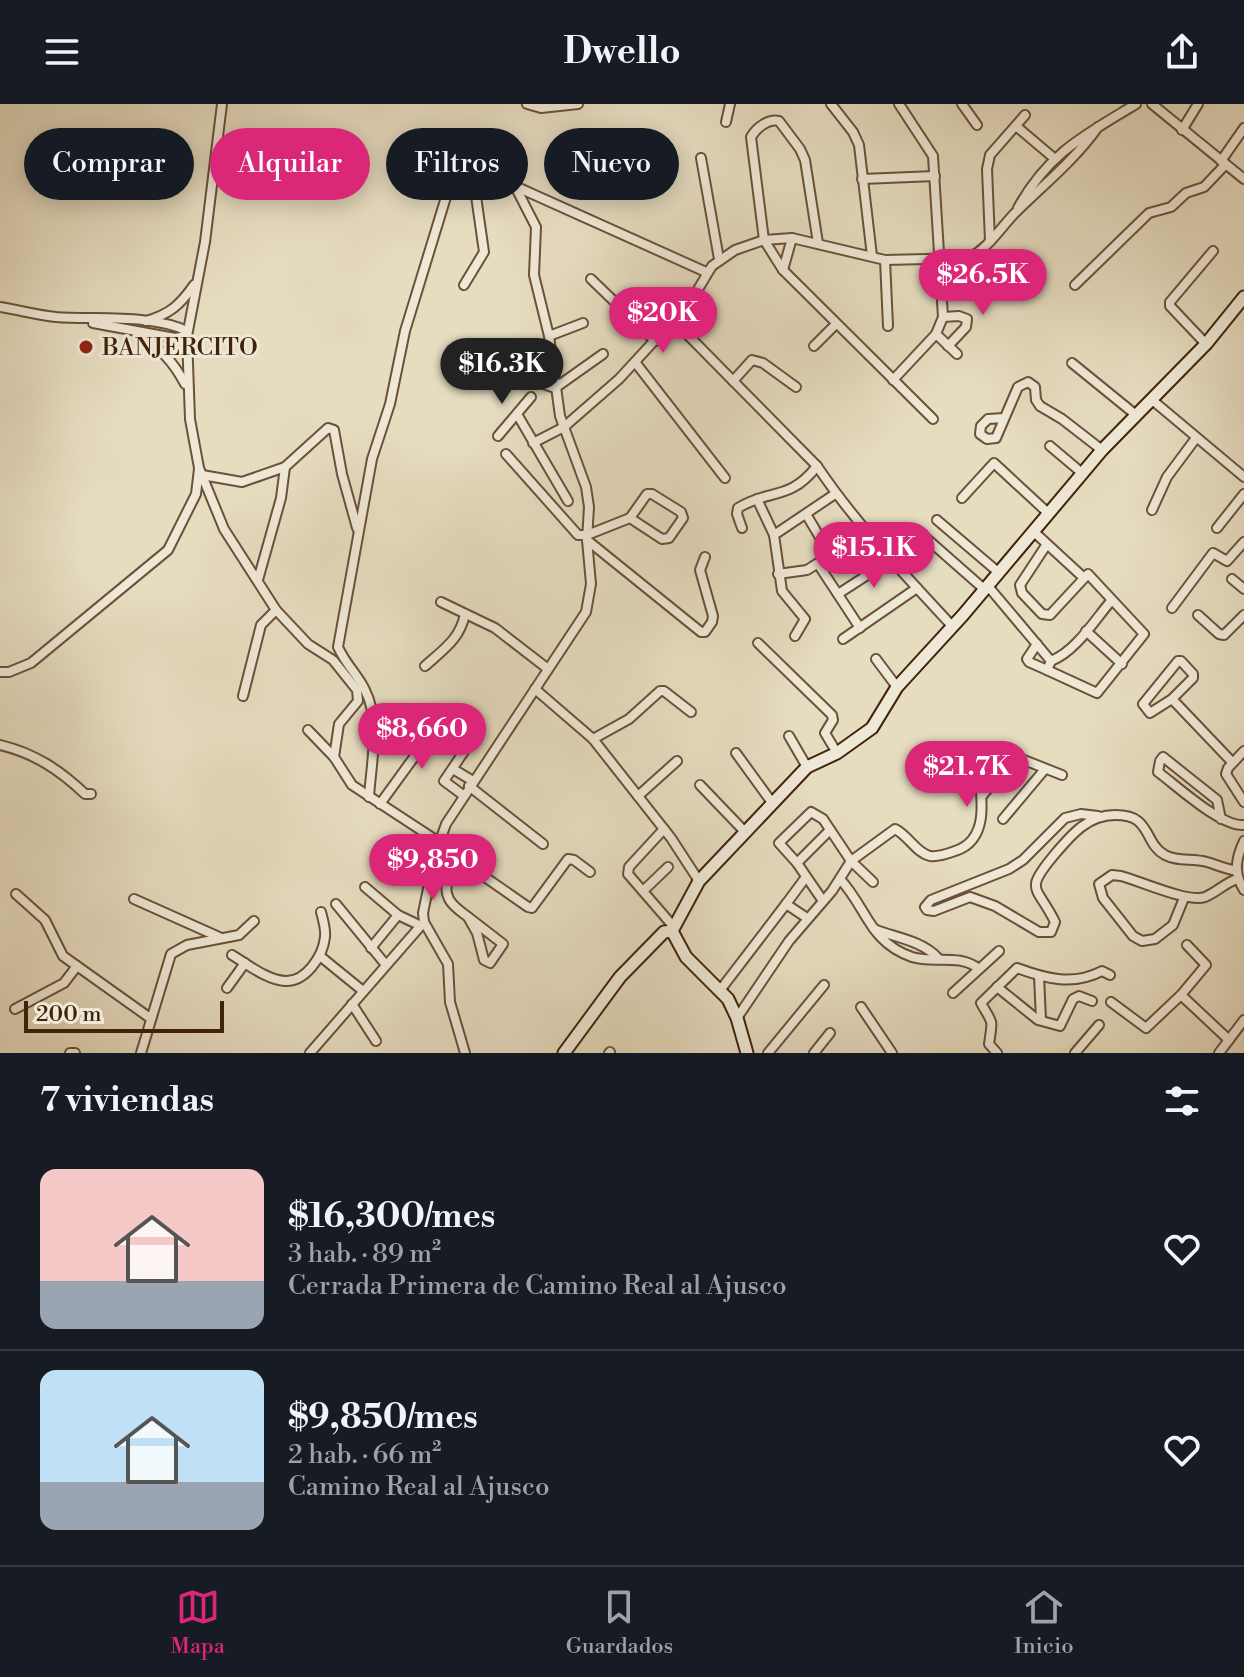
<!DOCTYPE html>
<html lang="es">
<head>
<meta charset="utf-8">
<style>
  :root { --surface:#171b24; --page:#20242c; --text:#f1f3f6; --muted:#9ea1a6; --line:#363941; --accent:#db2777 }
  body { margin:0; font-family:"Libre Bodoni",serif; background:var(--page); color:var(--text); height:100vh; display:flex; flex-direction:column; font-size:30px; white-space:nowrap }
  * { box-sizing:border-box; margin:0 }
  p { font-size:26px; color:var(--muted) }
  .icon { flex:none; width:44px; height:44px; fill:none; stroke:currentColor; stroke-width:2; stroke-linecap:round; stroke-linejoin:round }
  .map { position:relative; height:949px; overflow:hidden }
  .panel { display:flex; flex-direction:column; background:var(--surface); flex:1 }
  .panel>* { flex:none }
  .banner { position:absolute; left:24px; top:24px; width:800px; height:72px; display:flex; gap:16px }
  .scale { position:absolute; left:24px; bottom:20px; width:200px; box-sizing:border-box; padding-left:8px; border:4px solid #41230a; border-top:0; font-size:22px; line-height:28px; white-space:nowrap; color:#41230a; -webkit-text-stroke:6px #efe8d6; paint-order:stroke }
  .price { position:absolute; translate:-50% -68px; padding:0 18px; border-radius:28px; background:var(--accent); color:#fff; font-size:26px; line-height:52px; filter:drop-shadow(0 2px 4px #0008) }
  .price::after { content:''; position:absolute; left:50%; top:48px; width:24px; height:18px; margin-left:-12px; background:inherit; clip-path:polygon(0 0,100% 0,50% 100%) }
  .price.current { background:#222; color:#fff }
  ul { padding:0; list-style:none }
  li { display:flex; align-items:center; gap:24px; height:200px; padding:0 40px }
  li+li { border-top:2px solid var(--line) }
  li span { display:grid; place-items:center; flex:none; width:224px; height:160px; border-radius:16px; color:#555 }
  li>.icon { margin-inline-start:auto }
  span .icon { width:96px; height:96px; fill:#fffc; stroke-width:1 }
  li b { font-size:34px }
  h2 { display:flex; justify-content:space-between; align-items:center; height:96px; padding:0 40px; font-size:34px }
  .pill { padding:0 28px; border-radius:36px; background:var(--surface); box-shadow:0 4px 20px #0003; font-size:28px; line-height:72px }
  .pill.current { background:var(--accent); color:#fff }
  header { display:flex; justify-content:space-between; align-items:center; height:104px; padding:0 40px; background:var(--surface); font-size:36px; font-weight:700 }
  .dock { display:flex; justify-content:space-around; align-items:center; height:112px; border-top:2px solid var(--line); background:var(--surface); font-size:22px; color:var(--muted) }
  .dock a { display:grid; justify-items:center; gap:4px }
  .dock .current { color:var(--accent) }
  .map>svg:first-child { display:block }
</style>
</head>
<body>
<header><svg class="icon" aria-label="menu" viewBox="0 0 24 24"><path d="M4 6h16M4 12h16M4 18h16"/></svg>Dwello<svg class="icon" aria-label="share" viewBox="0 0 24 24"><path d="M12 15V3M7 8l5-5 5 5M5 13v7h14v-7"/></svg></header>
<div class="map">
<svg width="1244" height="949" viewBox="0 0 1244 949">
  <rect width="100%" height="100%" fill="#e6dcc0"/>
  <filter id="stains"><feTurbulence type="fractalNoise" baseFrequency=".0025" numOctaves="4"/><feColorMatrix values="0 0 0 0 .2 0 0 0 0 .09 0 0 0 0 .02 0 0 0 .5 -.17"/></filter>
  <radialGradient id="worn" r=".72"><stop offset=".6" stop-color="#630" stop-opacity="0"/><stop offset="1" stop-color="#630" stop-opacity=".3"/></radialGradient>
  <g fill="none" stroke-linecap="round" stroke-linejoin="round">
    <defs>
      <g id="street">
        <polyline points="222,0 205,138 187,232 190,315 199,364 224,425 276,506 308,540 333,556 357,586 358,597 339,620 334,653 352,681 439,738 469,762 528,803 532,804 568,755 574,756 590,768"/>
        <polyline points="527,0 541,4 578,0"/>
        <polyline points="831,0 853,28 859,41 872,152"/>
        <polyline points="962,0 977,21"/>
        <polyline points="1152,0 1244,75"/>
        <polyline points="726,18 730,0"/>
        <polyline points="1016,22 1055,55"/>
        <polyline points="1182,26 1198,0"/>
        <polyline points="701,54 719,155"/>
        <polyline points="1221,57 1244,24"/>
        <polyline points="862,75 935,72"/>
        <polyline points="517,83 706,168"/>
        <path d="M1018,104C1048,49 1085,31 1136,0"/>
        <polyline points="990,137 987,65 990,51 1025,11"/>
        <path d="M818,139L805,56L800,45L779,17C769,14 756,24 751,33L764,136L783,166L933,315"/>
        <polyline points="885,156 888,222"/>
        <polyline points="783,166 792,134"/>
        <polyline points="591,175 655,237"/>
        <polyline points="464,181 484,148 473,71 476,67 504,63"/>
        <polyline points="1075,181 1149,109 1171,103 1186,89 1204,83 1225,61"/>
        <path d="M0,203C19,206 37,211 56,213C95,216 152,210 187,227"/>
        <polyline points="943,213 959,212 967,215 966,223 948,242"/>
        <path d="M673,216L817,362C856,420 905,471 953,523"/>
        <path d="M146,217C170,210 180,201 194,181"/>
        <polyline points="93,219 175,234 187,232"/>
        <path d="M138,230C160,244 173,257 185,280"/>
        <polyline points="936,230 957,250"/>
        <polyline points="549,232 583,219"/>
        <polyline points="1206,240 1170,202 1170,198 1213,147"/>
        <polyline points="814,242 836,220"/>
        <polyline points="635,258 725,374"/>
        <polyline points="1072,259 1136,311"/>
        <polyline points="505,267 555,284 603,250"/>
        <polyline points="893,276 936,230 943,213 933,52 899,0"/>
        <polyline points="733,277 752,256 763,259 796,283"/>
        <polyline points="1151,295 1244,373"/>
        <polyline points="517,310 568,397"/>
        <polyline points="1004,314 988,315 981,322 980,330 987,335 996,334 1018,283 1028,278 1035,283 1036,296 1040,302 1062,315 1102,346"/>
        <polyline points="498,332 531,293"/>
        <path d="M533,339L564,323L619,275L691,197L712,162L735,146L764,136L792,134L885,156L969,154C988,144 999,126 1014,110C1043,81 1074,57 1098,23"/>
        <polyline points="1050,342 1082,369"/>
        <polyline points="506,350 578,431 587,431 630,414"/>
        <polyline points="202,371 242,378 285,363 328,324 334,326 342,370 357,424"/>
        <polygon points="647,390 652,390 681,408 683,414 669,434 662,435 630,414"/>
        <polyline points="962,394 994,359 1048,409"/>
        <polyline points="757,395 774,431"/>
        <polyline points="1152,406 1167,373 1196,334"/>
        <polyline points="806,410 831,452"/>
        <polyline points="937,416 998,468"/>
        <path d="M742,424L737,410L738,404C770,384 789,398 817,362"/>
        <polyline points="1217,424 1244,390"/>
        <polyline points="1033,427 1084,474"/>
        <polyline points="926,434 984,485"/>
        <polyline points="587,436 701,528 705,528 712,518 713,512 700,466 705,453"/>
        <polyline points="1047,440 1020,481 1022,489 1042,510 1050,511 1088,470 1144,530 1097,589 1047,566 1051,557"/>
        <polyline points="818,460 860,524"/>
        <polyline points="778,470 807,466 867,428"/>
        <polyline points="1232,475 1244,485"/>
        <polyline points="258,476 281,394 285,363"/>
        <polyline points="987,481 1051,557"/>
        <polyline points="838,490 892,455"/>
        <polyline points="441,498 495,524 548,565"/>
        <polyline points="1172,504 1213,449 1227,457 1244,438"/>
        <polyline points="1198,511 1219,530 1224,531 1244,511"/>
        <polyline points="1086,527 1122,560"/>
        <polyline points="795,532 805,515 782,487 774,431 835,390"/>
        <polyline points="843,535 917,484"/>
        <polyline points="758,539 832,611 833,616 825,629 837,649"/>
        <polyline points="1037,540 1027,555 1029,558 1047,566"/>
        <polyline points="876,555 897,583"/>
        <path d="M1051,557C1076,547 1094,517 1111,497"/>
        <path d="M425,562C444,545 460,535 465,510"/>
        <polyline points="0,568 9,568 31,559 168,446 196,390 199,365"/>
        <polyline points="535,585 593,635 671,734 699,777"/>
        <polyline points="243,592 261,521 276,506"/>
        <polyline points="1172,595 1150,609 1143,600 1178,557 1181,557 1193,570 1193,574 1172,595 1232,658"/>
        <polyline points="308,626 334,653"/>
        <polyline points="789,632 807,663"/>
        <polyline points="593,635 629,615 660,587 664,587 691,608"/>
        <path d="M0,641C34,649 60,666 85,690H91"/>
        <polyline points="1244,647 1228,664 1226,670 1244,698"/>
        <polyline points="736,649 773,700"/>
        <polyline points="453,665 473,677"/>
        <polyline points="700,681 746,729"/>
        <polyline points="469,682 543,740"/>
        <polyline points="463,691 444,677 465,646"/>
        <polyline points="638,692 677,657"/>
        <polyline points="982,692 1013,655"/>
        <path d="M369,693C371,660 381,617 365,586C358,571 346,561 338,543L372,355L390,300L405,227L461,44L501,55L536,123L534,171L549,232L560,312L586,383L589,403L587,436L591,480L586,508L446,720L435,751L423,809L424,818L448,860L450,898L465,949"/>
        <polyline points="380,700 441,616"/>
        <path d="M1098,712L1081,710L1065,714L1023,756L1009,765L931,796L925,803L927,806L934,807L970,793L995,802L1039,828H1051L1055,818C1037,781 1023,788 1055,750C1072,730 1088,711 1115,711C1123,711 1132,712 1138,717C1150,727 1150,743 1165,751C1178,758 1192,754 1207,758C1217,761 1226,765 1237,767"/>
        <polyline points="1003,715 1045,665"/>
        <path d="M1221,715L1217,696L1163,653L1160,657L1158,668C1177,682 1221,723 1244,721"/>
        <polyline points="664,725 629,763 628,770 673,822"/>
        <path d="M1244,737C1236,754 1233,769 1244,786"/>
        <path d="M435,751C463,771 439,775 449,795C453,803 462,808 468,813"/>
        <polyline points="797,759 830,726"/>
        <path d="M840,775C867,804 869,838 912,853C934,860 959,849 979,865"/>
        <polyline points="365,783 398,811 371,844"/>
        <polyline points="643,787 668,763"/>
        <polyline points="16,790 45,816 63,852 150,914"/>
        <path d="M1184,794L1173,821L1155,835L1142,837L1133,832L1103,794L1099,780L1112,771L1121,772C1140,777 1188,799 1205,793C1217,788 1225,779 1237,775"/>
        <polyline points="134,795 219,833"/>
        <polyline points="823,797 797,759 779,739 811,708 823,715 851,757 873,778"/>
        <polyline points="336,800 386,861"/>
        <polyline points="786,800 806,773"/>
        <polyline points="398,811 419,821"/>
        <polygon points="468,813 503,840 490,859 484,856 477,829"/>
        <path d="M874,825C896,834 921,836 938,854"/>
        <polyline points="1187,841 1206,861 1181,891 1229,936"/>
        <path d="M232,851C247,860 267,876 285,877C306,878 323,852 325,833C326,825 323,816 321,808"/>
        <polyline points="320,852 363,887"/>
        <polyline points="1039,872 1041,916"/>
        <polyline points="997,883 1038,916 1060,922 1073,895 1079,892 1092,897"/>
        <polyline points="227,884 245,859"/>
        <polyline points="721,885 786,800 807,814"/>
        <polyline points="953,889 999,847"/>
        <polyline points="1111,898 1146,924 1181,891"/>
        <polyline points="352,900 376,937"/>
        <polyline points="861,903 892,949"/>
        <polyline points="15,905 64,879 77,862"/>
        <path d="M737,914L789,837L832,787L851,757L895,725C908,731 916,749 930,752C938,753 947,750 955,747C990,736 982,693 978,664L984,658L1024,656L1062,671"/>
        <polyline points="70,949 75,949"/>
        <polyline points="141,949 171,850 187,841 239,831 254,817"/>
        <polyline points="310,949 424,818"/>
        <polyline points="609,949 610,948"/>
        <polyline points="768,949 824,881"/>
        <polyline points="814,949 830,929"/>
        <path d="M997,949L989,940C993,913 993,921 981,899L1017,864C1047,875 1073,882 1102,867L1110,871"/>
        <polyline points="1075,949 1099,921"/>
        <polyline points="1219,949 1244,916"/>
      </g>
      <g id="secondary">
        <polyline points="672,827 699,777 807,663 837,649 872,624 897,583 963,511 1102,346 1206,240 1244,193"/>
        <polyline points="672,827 686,853 728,895 737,914 747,949"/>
        <polyline points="564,949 620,873 664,828 672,827"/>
      </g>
    </defs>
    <use href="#street" stroke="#6a5138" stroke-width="12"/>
    <use href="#secondary" stroke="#41230a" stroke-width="15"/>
    <use href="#street" stroke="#efe8d6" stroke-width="8"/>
    <use href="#secondary" stroke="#efe8d6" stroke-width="11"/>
  </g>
  <circle fill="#8f2418" stroke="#efe8d6" stroke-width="3" cx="86" cy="243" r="8"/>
  <g text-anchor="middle" stroke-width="6" stroke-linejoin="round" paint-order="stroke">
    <g font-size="24" fill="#41230a" stroke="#efe8d6" text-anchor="start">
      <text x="102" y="251">BANJERCITO</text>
    </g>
  </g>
  <rect width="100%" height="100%" filter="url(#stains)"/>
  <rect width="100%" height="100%" fill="url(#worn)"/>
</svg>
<div class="scale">200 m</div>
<b class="price" style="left:983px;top:213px">$26.5K</b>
<b class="price" style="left:663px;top:251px">$20K</b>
<b class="price current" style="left:502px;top:302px">$16.3K</b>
<b class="price" style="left:874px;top:486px">$15.1K</b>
<b class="price" style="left:422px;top:667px">$8,660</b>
<b class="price" style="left:967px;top:705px">$21.7K</b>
<b class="price" style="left:433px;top:798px">$9,850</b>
<div class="banner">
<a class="pill">Comprar</a>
<a class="pill current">Alquilar</a>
<a class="pill">Filtros</a>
<a class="pill">Nuevo</a>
</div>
</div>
<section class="panel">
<h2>7 viviendas<svg class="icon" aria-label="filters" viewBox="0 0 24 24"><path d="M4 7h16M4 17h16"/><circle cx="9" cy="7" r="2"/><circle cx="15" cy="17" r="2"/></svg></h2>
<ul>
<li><span style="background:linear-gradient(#f6c9c9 70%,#9aa5b1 0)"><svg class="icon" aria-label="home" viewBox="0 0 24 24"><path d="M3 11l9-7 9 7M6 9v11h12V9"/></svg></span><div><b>$16,300/mes</b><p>3 hab. · 89 m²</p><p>Cerrada Primera de Camino Real al Ajusco</p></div><svg class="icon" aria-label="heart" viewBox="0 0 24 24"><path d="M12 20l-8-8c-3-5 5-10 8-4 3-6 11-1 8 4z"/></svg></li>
<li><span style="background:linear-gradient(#bfe0f5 70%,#9aa5b1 0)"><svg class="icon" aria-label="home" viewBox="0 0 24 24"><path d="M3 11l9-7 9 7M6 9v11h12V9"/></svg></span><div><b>$9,850/mes</b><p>2 hab. · 66 m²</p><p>Camino Real al Ajusco</p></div><svg class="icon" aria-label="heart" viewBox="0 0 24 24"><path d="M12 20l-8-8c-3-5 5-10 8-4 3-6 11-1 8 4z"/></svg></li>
</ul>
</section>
<nav class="dock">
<a class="current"><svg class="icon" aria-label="map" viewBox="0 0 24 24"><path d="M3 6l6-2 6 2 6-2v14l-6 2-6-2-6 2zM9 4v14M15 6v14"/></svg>Mapa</a>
<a><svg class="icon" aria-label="saved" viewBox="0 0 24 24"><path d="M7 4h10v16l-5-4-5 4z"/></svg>Guardados</a>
<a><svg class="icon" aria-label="home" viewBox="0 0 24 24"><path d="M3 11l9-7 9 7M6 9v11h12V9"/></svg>Inicio</a>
</nav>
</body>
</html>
